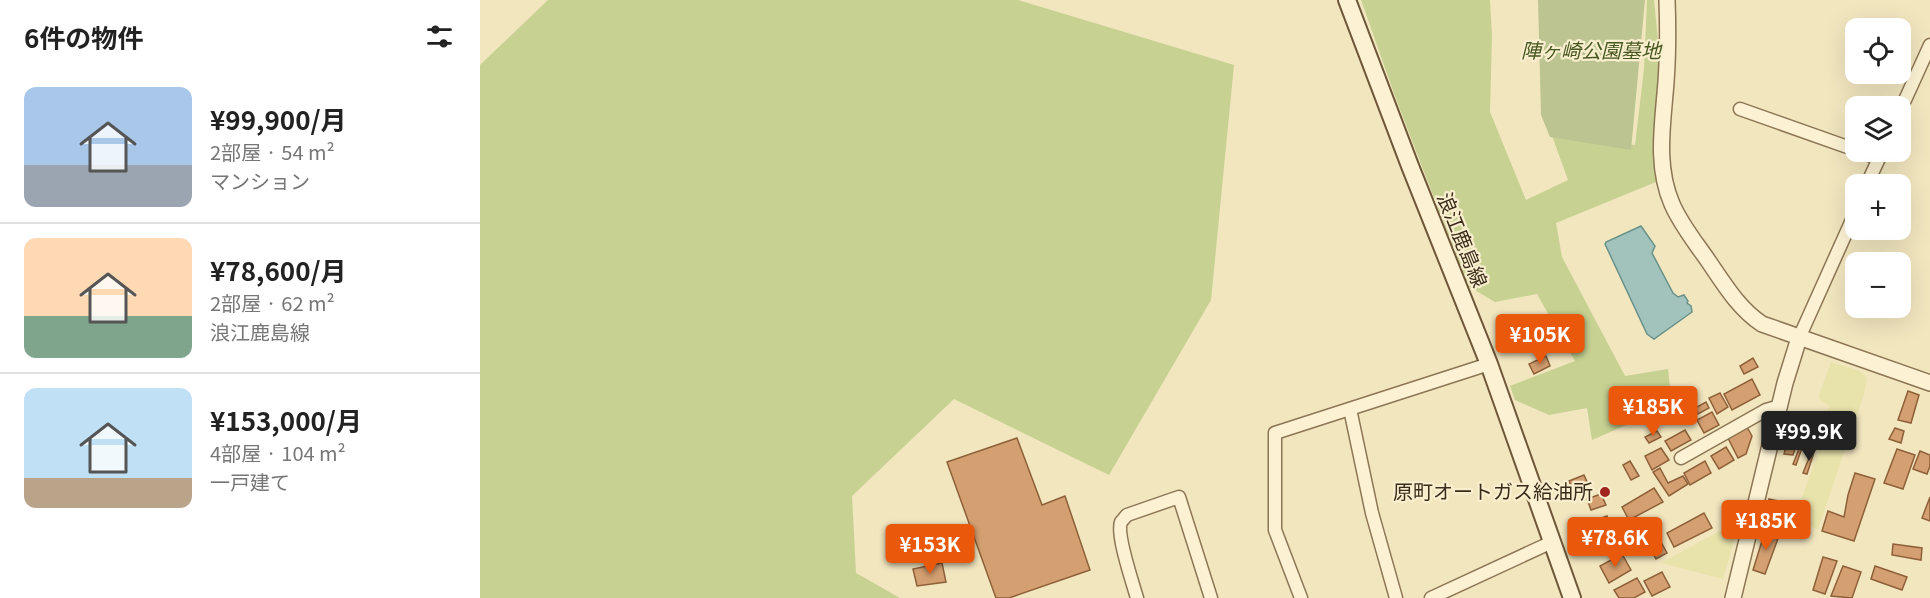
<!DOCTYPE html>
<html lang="ja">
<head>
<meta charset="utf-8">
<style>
  :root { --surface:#fff; --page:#f2f2f2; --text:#222; --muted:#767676; --line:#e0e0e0; --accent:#ea580c }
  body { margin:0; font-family:Georgia,"Noto Sans JP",serif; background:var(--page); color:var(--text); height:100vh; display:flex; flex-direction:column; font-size:22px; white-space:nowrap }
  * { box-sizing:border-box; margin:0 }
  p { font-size:20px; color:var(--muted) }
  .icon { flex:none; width:33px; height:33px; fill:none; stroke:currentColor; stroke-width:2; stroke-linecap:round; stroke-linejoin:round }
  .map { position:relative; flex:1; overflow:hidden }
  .sheet { display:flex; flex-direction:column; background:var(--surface); width:480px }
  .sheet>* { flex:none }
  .controls { position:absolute; left:1365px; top:18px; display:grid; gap:12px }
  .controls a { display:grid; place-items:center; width:66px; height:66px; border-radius:12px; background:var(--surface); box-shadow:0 6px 24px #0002; font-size:30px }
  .price { position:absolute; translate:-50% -51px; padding:0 14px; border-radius:6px; background:var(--accent); color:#fff; font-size:20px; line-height:39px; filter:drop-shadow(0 2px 3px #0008) }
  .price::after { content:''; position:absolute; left:50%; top:36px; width:18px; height:14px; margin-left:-9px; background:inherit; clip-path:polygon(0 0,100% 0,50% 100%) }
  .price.selected { background:#222; color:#fff }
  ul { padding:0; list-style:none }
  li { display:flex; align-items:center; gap:18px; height:150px; padding:0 24px }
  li+li { border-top:2px solid var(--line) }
  li span { display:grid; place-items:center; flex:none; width:168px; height:120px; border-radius:12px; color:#555 }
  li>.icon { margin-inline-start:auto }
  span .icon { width:72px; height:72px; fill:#fffc; stroke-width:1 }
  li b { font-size:26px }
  h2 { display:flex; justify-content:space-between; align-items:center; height:72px; padding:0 24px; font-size:26px }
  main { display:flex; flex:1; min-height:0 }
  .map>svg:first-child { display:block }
</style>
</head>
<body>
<main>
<section class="sheet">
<h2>6件の物件<svg class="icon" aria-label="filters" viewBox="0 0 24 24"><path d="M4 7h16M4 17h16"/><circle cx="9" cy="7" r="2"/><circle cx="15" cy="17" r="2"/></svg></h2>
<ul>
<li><span style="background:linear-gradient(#a9c7e8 65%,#9aa5b1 0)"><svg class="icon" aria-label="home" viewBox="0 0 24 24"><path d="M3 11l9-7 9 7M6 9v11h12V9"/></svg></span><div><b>¥99,900/月</b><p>2部屋 · 54 m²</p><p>マンション</p></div></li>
<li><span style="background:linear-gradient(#ffd9b3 65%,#7fa58c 0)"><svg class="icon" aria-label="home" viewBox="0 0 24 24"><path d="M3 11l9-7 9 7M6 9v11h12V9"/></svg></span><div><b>¥78,600/月</b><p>2部屋 · 62 m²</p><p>浪江鹿島線</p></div></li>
<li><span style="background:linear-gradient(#bfe0f5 75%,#b9a48a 0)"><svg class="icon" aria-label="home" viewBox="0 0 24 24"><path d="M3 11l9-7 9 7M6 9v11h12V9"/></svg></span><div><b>¥153,000/月</b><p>4部屋 · 104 m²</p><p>一戸建て</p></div></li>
</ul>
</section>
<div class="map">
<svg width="1450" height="598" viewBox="0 0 1450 598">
  <rect width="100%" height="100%" fill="#f2e6bf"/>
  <g fill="#e8e2ab">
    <polygon points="1351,362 1380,371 1387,378 1384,394 1338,529 1313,522 1342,443 1349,406 1338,398"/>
    <polygon points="1260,520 1243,579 1181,563"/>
  </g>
  <g fill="#c6d192">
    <polygon points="68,0 538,0 754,65 731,300 629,475 474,399 372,496 376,573 420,598 0,598 0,65"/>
    <polygon points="881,0 1010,0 1012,35 1010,112 1046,200 1088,180 1071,133 1155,145 1164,69 1167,0 1174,0 1191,173 1176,182 1076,223 1082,257 1145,376 1188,369 1192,405 1112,440 1107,408 1069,415 1035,400 1030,386 1095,361 1057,294 1015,302 988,286 916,99"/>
  </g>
  <polygon fill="#bcc592" points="1058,0 1165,0 1151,150 1070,137 1061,115"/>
  <polygon fill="#a2c3bc" stroke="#68928a" stroke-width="1.5" points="1161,226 1175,246 1172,253 1193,293 1198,297 1204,295 1208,301 1207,303 1211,306 1212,312 1174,339 1167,334 1125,244 1126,242"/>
  <g fill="#d4a071" stroke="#8e6039" stroke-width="1.5">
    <polygon points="1066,356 1070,366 1054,374 1049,364"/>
    <polygon points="1273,358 1278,367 1264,374 1260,366"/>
    <polygon points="1272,379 1280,395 1252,410 1244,394"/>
    <polygon points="1428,391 1439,395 1431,423 1418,420"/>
    <polygon points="1240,393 1248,407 1237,414 1229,398"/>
    <polygon points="1226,402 1229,408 1218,414 1215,408"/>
    <polygon points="1232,412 1239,425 1224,433 1217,420"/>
    <polygon points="1267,427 1272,436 1266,454 1258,458 1248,438"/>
    <polygon points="1415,428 1424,431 1421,443 1409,439"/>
    <polygon points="1205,430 1211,440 1191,451 1185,441"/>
    <polygon points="1177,431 1181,437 1169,443 1165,437"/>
    <polygon points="1315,435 1319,437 1313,455 1304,454 1307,442 1313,444"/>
    <polygon points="537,438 562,505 585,496 610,570 529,598 516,598 467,462"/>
    <polygon points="1321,444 1323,445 1316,465 1313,464"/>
    <polygon points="1246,447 1254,460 1239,469 1231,456"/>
    <polygon points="1181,448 1189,460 1172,470 1165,456"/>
    <polygon points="1333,448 1335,449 1327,474 1323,473"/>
    <polygon points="1417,449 1435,455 1423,489 1404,483"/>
    <polygon points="1440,451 1450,455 1450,466 1447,474 1433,469"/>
    <polygon points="1150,461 1159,476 1151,480 1143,465"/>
    <polygon points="1225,461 1231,473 1210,485 1204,473"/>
    <polygon points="1180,468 1188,483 1203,476 1208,484 1189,496 1173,472"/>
    <polygon points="1375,473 1395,479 1374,541 1342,531 1348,511 1364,517 1368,495"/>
    <polygon points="1104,475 1108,484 1102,485 1103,489 1094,494 1089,481"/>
    <polygon points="1174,488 1183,502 1149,520 1142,507"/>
    <polygon points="1121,494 1126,505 1111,510 1107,499"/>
    <polygon points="1450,497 1450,521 1442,518"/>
    <polygon points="1289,499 1299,501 1295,514 1286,513"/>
    <polygon points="1224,513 1232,528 1194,547 1187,533"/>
    <polygon points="1127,516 1132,531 1104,540 1099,526"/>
    <polygon points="1286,528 1300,533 1285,574 1273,570"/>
    <polygon points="1181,542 1187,553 1176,559 1170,548"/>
    <polygon points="1413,544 1442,548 1441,560 1412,555"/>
    <polygon points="1142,554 1151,570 1129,583 1120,566"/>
    <polygon points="1343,557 1357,561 1345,594 1333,590"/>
    <polygon points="462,563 466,582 437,586 433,569"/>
    <polygon points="1363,566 1381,572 1372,598 1351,596"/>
    <polygon points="1395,566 1427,577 1422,590 1391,579"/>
    <polygon points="1182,572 1190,587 1172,596 1164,581"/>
    <polygon points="1157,578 1165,592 1154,598 1139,598 1134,590"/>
  </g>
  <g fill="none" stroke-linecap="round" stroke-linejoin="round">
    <defs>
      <g id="minor">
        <polyline points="1260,109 1376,150"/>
        <polyline points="1420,111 1450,45"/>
        <polyline points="1379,152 1399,158"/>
        <polyline points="1387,184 1402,152"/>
        <polyline points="1319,338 1376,211"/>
        <polyline points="870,409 892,513 916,598"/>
        <polyline points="1201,458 1286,410 1300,406"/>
        <path d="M657,598C653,584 636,534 641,522C642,521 646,516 647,515L699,497L731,598"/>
        <polyline points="821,598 795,530 795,433 1009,364"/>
        <polyline points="951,598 1072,542"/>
      </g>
      <g id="tertiary">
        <path d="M1187,0C1188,27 1188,55 1186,82C1183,123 1175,165 1192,204C1201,225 1216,243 1229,262C1244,284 1259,309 1282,324L1450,383"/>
        <polyline points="1253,598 1305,383 1319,338"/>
      </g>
      <polyline id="secondary" points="867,0 930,166 1009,364 1092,598"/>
    </defs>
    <use href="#minor" stroke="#8c7655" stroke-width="15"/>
    <use href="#tertiary" stroke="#8c7655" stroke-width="18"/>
    <use href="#secondary" stroke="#6e5739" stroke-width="20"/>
    <use href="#minor" stroke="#fcf2d3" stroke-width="12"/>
    <use href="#tertiary" stroke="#fcf2d3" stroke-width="15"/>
    <use href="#secondary" stroke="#fcf2d3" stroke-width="16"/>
  </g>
  <circle fill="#a1261f" stroke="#f9efcf" stroke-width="2" cx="1125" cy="492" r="6"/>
  <g text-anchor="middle" stroke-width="4.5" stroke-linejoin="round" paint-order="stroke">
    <g font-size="20" font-style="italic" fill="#475920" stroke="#f9efcf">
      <text x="1111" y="58">陣ヶ崎公園墓地</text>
    </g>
    <g font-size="20" fill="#3a2c1b" stroke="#f9efcf">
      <text transform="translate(982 240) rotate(68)" y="7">浪江鹿島線</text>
    </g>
    <g font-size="20" fill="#3a2c1b" stroke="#f9efcf" text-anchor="end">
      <text x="1113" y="499">原町オートガス給油所</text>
    </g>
  </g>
</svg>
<div class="controls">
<a><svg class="icon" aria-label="locate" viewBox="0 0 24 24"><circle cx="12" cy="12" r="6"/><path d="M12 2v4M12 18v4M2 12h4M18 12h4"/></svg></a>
<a><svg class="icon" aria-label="layers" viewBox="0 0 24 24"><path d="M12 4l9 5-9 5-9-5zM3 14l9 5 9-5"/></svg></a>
<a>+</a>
<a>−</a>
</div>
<b class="price" style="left:1060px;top:365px">¥105K</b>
<b class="price" style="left:1173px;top:437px">¥185K</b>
<b class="price selected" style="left:1329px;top:462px">¥99.9K</b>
<b class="price" style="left:1286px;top:551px">¥185K</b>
<b class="price" style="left:1135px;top:568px">¥78.6K</b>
<b class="price" style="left:450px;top:575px">¥153K</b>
</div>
</main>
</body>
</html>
